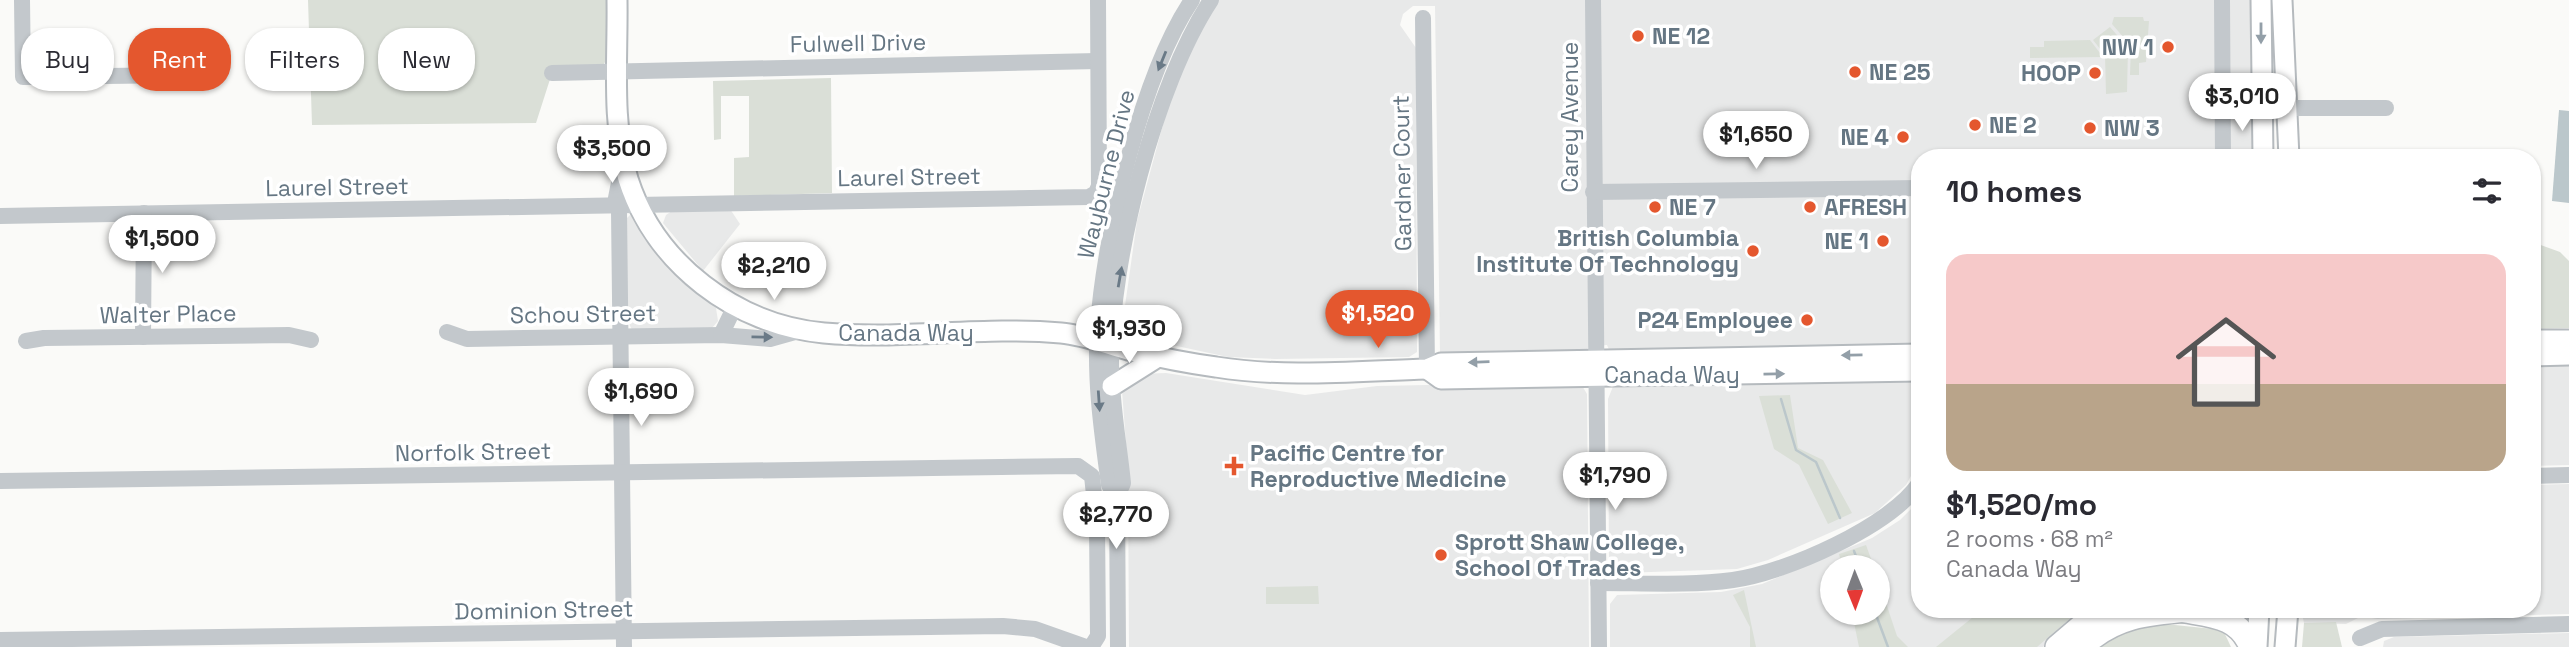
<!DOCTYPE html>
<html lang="en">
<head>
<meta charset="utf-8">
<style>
  :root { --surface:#fff; --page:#f7f7f7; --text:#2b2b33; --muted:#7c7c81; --line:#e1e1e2; --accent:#e4572e }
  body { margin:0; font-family:"Space Grotesk",sans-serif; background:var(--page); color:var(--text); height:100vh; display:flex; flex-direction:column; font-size:26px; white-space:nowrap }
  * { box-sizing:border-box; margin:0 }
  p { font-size:23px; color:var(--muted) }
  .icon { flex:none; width:38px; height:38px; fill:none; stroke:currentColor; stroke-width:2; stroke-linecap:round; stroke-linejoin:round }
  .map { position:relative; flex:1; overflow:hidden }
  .side { position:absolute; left:1911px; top:149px; width:630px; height:469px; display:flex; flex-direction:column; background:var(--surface); border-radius:28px; box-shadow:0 2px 5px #0004 }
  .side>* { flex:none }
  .guide { position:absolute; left:21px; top:28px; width:665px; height:63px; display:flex; gap:14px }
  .needle { width:46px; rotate:179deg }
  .tools { position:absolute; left:1820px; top:555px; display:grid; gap:14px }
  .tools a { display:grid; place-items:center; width:70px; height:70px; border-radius:50%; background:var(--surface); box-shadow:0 2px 5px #0004; font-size:35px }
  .price { position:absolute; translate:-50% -60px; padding:0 16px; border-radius:24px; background:#fff; color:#222; font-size:23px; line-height:46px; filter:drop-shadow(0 2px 4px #0008) }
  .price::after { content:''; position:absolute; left:50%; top:42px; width:21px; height:16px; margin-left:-10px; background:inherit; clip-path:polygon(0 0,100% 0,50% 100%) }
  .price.current { background:var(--accent); color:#fff }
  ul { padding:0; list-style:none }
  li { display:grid; align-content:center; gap:14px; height:371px; padding:0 35px }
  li+li { border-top:2px solid var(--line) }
  li span { display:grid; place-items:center; height:217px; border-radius:21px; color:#555 }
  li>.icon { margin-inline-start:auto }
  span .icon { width:126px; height:126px; fill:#fffc; stroke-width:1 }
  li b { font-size:30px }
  h2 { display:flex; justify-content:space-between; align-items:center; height:84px; padding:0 35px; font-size:30px }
  .chip { padding:0 24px; border-radius:28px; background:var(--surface); box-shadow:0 2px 5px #0004; font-size:24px; line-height:63px }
  .chip.current { background:var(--accent); color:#fff }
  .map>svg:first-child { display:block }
</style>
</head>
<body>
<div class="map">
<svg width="2569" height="647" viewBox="0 0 2569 647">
  <rect width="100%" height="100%" fill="#fafaf8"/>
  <g fill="#e8e9e9" fill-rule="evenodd">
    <polygon points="1219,0 2255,0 2256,157 1920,158 1920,349 1610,352 1607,345 1589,346 1586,352 1440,353 1435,6 1413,6 1403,14 1400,25 1416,48 1417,352 1409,357 1275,359 1228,357 1144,339 1128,334 1122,327 1137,221 1169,102 1192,46"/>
    <polygon points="730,209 740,224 703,271 663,223 666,215 672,211"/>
    <polygon points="630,215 635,217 669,266 716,308 718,321 712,328 632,330 625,315 626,219"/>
    <polygon points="2569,360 2569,465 2532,466 2532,361"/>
    <polygon points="1166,373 1305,395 1377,386 1570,382 1581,384 1587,394 1589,647 1129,647 1128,471 1122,390 1140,374"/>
    <polygon points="1920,377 1920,460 1906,485 1875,513 1768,560 1737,569 1622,573 1612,568 1609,560 1608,399 1614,384 1622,381 1658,386"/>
    <polygon points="2569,484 2569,614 2377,619 2362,616 2346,624 2304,623 2301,609 2532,609 2532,485"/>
    <path d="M1920,500V609H2088L2043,647H1610V604L1617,595L1721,592L1762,584L1872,538L1900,520ZM1832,567H1878V612H1832Z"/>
    <polygon points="2569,633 2569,647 2383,647 2384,641 2394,637"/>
  </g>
  <g fill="#dadfd7">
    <polygon points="308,0 607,0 607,58 604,64 552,73 536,123 312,125"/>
    <polygon points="2114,17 2143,17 2144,21 2149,21 2146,62 2139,63 2139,75 2130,75 2131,46 2112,24"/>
    <polygon points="2110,27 2128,48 2127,92 2106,94 2105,55 2093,40"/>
    <polygon points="2090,40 2103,57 2030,58 2030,47 2044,47 2044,41"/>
    <polygon points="831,78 832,193 734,196 734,158 749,157 749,96 721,96 721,139 714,140 713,81"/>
    <polygon points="2532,242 2560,252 2569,261 2569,328 2532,329"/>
    <polygon points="1790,395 1798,448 1823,460 1852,513 1828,524 1799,465 1774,449 1759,396"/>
    <polygon points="1866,545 1874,567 1842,567 1839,554"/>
    <polygon points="1878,579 1897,636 1908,647 1859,647 1852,613 1878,612"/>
    <polygon points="1318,586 1319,604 1266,604 1266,587"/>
    <polygon points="1744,590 1756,647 1750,647 1750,627 1733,595"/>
    <polygon points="1983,609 2081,609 2037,647 1936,647"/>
    <polygon points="2336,622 2342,647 2302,647 2304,623"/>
    <path d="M2165,624L2223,630L2231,647H2097C2117,631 2141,627 2165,624Z"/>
  </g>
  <polygon fill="#bbc7cb" points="2559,110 2569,111 2569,203 2552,201"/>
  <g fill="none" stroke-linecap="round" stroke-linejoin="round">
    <g stroke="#bbc7cb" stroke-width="2.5">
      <polyline points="1781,399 1796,450 1816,462 1840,518"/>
      <polyline points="1854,551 1860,567"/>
      <polyline points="1875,612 1888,647"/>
    </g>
    <defs>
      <g id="major">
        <path d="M617,0C618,58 611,123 628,179C655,264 736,325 824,333C902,340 983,326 1061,333C1084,335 1106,344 1128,350C1157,357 1186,363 1216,367C1285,378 1357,371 1427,369L1441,363L1920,354"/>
        <polyline points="2261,0 2263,158"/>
        <polyline points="2282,0 2289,158"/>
        <polyline points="2532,340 2569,340"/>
        <polyline points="2532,356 2569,355"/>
        <polyline points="1427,369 1441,379 1920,371"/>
        <polyline points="1112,386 1158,357"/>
        <polyline points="2257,647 2259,609"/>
        <polyline points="2285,647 2288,609"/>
      </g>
      <g id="highway">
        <path d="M2185,611C2214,616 2239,617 2251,647"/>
        <polyline points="2057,647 2091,618 2107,609"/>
        <path d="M2082,647C2116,613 2155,613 2201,609"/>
      </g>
    </defs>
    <use href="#major" stroke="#b5babe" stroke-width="23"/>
    <use href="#highway" stroke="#b4b9bd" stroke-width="26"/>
    <g stroke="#c3c8cc" stroke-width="16">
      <polyline points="22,0 23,77 187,75"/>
      <polyline points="1593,0 1599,647"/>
      <polyline points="2222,0 2223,158"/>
      <polyline points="1423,18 1427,369"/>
      <polyline points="552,73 1098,61"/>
      <polyline points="2286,108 2386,108"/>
      <polyline points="1593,192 1920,188"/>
      <polyline points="615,203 624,157"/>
      <polyline points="619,211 624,647"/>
      <polyline points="0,216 1089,197 1096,193 1099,186 1098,0"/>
      <polyline points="447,332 467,339 721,335 770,339 802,330"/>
      <polyline points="721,335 735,306"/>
      <polyline points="143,337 144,213"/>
      <polyline points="26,341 44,338 289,335 311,340"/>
      <polyline points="2532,476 2569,475"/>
      <polyline points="0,481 1078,466 1092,476 1097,523 1098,636 1091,647"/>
      <path d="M1117,497L1109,485C1102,433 1094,379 1098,326C1104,236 1142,74 1192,0"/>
      <path d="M1598,583C1643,583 1689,586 1733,580C1785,573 1892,526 1920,482"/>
      <polyline points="2360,638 2382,629 2569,624"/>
      <polyline points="0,640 1003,626 1035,629 1086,647"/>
      <path d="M1118,647L1117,497L1123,483C1119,443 1111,402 1111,361C1111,259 1155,85 1211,0"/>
    </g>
    <use href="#major" stroke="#fff" stroke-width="19"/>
    <use href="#highway" stroke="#fff" stroke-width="23"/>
  </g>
  <defs><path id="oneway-solid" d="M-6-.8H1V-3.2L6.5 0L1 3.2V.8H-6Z" transform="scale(1.75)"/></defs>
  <g fill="#939fa8">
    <use href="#oneway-solid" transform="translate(2261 33) rotate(90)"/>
    <use href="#oneway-solid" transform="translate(1852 355) rotate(179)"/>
    <use href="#oneway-solid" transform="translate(1479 362) rotate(178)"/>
    <use href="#oneway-solid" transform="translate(1774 374) rotate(-1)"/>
  </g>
  <g fill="#6a7a87">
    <use href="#oneway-solid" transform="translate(1162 61) rotate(112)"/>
    <use href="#oneway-solid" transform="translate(1120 277) rotate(-80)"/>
    <use href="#oneway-solid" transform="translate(762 337) rotate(1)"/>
    <use href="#oneway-solid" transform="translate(1099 401) rotate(86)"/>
  </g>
  <g fill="#e4572e" stroke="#fff" stroke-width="2.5">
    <circle cx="1638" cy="36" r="7"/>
    <circle cx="2168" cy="47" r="7"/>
    <circle cx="1855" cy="72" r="7"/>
    <circle cx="2095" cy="73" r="7"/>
    <circle cx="1975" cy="125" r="7"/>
    <circle cx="2090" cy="128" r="7"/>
    <circle cx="1903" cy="137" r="7"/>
    <circle cx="1655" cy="207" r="7"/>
    <circle cx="1810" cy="207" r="7"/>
    <circle cx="1883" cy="241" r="7"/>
    <circle cx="1753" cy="251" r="7"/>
    <circle cx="1807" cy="320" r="7"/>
    <path d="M1230.5 455.5h7v7h7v7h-7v7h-7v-7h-7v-7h7z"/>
    <circle cx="1441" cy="555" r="7"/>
  </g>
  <g text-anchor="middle" stroke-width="7" stroke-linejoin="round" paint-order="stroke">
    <g font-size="23" font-weight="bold" fill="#657683" stroke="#fff" text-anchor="start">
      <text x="1652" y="44">NE 12</text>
      <text x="2154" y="55" text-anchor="end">NW 1</text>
      <text x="1869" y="80">NE 25</text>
      <text x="2081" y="81" text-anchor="end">HOOP</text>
      <text x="1989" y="133">NE 2</text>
      <text x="2104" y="136">NW 3</text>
      <text x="1889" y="145" text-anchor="end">NE 4</text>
      <text x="1669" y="215">NE 7</text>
      <text x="1824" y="215">AFRESH</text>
      <text x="1739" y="246" text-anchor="end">British Columbia<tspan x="1739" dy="26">Institute Of Technology</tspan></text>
      <text x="1869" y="249" text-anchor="end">NE 1</text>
      <text x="1793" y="328" text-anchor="end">P24 Employee</text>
      <text x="1250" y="461">Pacific Centre for<tspan x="1250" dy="26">Reproductive Medicine</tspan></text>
      <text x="1455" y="550">Sprott Shaw College,<tspan x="1455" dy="26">School Of Trades</tspan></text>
    </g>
    <g font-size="23" fill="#657683" stroke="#fff">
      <text transform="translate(858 43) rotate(-1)" y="8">Fulwell Drive</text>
      <text transform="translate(1570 117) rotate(-90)" y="8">Carey Avenue</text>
      <text transform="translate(1402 173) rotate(-91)" y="8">Gardner Court</text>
      <text transform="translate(1106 174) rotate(-76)" y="8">Wayburne Drive</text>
      <text transform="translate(909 177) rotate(-1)" y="8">Laurel Street</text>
      <text transform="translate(337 187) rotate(-1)" y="8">Laurel Street</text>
      <text transform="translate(168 314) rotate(-1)" y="8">Walter Place</text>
      <text transform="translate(583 314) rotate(-1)" y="8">Schou Street</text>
      <text x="906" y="341">Canada Way</text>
      <text x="1672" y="383">Canada Way</text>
      <text transform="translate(473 452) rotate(-1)" y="8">Norfolk Street</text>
      <text transform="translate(544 610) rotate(-1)" y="8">Dominion Street</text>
    </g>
  </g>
</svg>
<div class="tools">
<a><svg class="needle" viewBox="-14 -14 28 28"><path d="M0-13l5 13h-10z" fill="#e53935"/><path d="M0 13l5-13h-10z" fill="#7c7c81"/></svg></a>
</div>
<b class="price" style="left:2242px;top:133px">$3,010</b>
<b class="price" style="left:1756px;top:171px">$1,650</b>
<b class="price" style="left:612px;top:185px">$3,500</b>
<b class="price" style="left:162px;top:275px">$1,500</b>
<b class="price" style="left:774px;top:302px">$2,210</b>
<b class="price current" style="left:1378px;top:350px">$1,520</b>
<b class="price" style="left:1129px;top:365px">$1,930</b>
<b class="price" style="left:641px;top:428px">$1,690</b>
<b class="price" style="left:1615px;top:512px">$1,790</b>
<b class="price" style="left:1116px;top:551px">$2,770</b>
<div class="guide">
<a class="chip">Buy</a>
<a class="chip current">Rent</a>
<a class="chip">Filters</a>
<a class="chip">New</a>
</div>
<section class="side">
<h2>10 homes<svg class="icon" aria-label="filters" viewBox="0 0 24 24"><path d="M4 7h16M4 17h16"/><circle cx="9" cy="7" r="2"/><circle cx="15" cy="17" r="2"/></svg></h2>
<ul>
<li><span style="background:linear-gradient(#f6c9c9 60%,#b9a48a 0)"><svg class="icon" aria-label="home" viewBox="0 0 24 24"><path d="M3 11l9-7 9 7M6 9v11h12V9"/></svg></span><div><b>$1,520/mo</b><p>2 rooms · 68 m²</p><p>Canada Way</p></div></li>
</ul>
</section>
</div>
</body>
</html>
